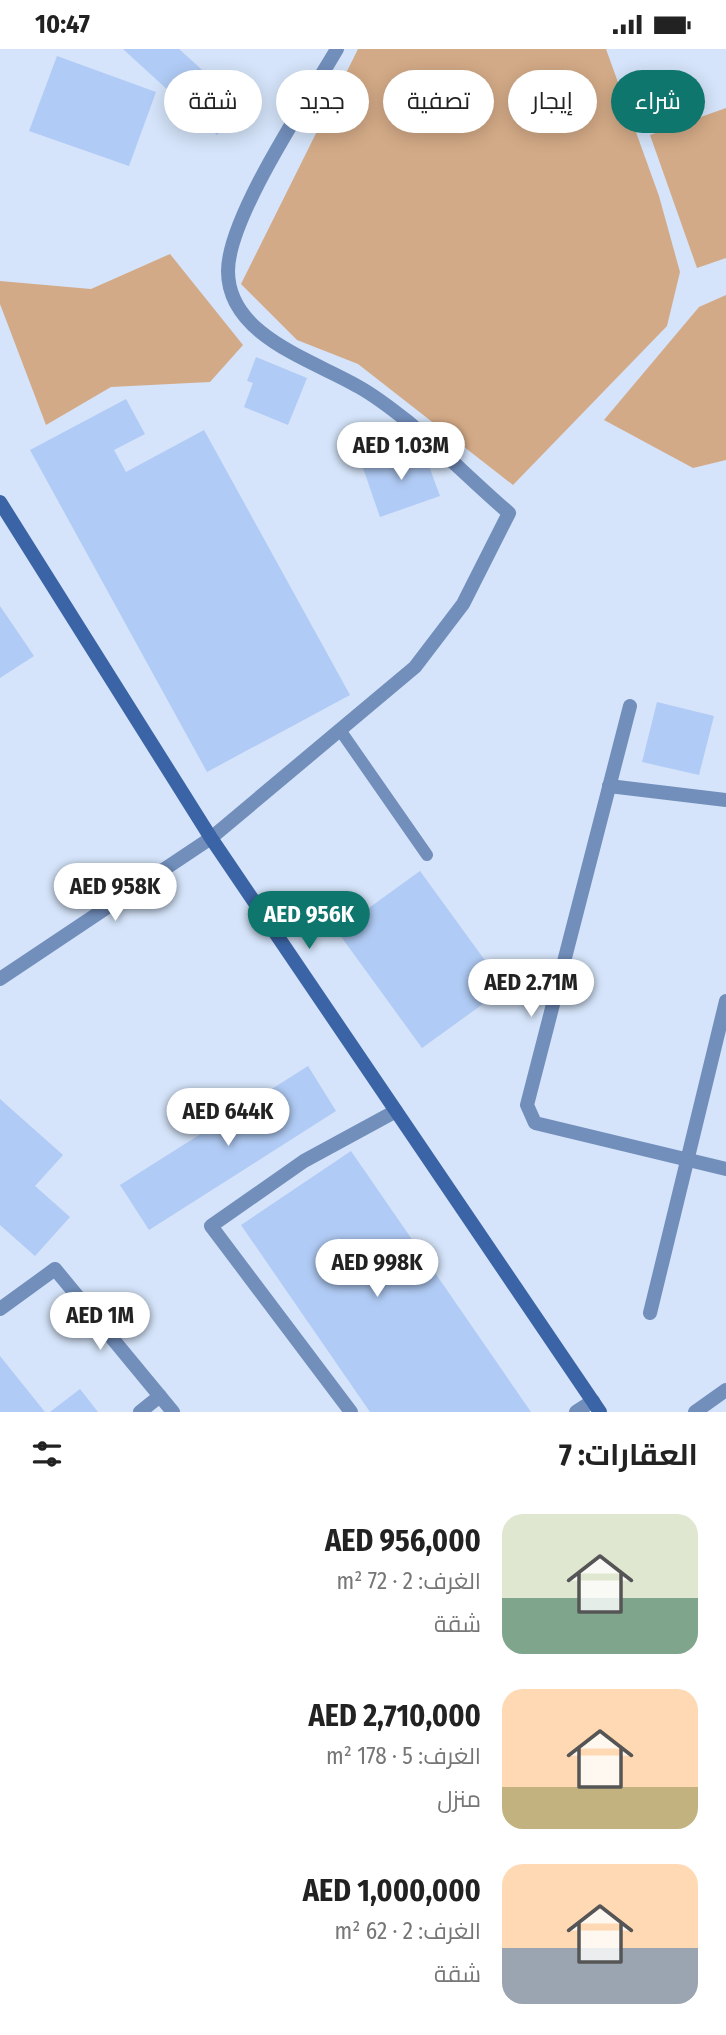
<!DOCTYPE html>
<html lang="ar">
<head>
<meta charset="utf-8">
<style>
  :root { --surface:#fff; --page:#f6f6f6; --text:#222; --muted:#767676; --accent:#0f766e }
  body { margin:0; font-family:"Fira Sans Condensed",Cairo,sans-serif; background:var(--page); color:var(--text); direction:rtl; height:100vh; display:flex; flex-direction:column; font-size:26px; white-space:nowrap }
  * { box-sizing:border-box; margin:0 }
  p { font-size:23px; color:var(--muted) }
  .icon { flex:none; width:38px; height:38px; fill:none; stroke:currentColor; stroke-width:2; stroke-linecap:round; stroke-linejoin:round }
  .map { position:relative; height:1363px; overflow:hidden; direction:ltr }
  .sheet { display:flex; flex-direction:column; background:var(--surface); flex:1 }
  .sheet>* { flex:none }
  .guide { position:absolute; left:21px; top:21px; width:684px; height:63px; direction:rtl; display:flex; gap:14px }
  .price { position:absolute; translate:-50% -60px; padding:0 16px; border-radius:24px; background:#fff; color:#222; font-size:23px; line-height:46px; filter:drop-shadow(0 2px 4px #0008) }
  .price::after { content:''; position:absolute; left:50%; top:42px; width:21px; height:16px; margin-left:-10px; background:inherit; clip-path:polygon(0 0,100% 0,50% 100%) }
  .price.current { background:var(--accent); color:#fff }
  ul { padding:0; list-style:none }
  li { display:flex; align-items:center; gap:21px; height:175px; padding:0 28px }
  li span { display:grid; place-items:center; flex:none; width:196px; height:140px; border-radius:21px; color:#555 }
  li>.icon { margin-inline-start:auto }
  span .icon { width:84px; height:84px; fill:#fffc; stroke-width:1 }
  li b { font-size:30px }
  h2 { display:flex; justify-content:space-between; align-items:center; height:84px; padding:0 28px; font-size:30px }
  .tag { padding:0 24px; border-radius:32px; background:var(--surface); box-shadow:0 4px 18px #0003; font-size:24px; line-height:63px }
  .tag.current { background:var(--accent); color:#fff }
  .status { display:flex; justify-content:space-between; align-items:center; height:49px; padding:0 35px; background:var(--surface); direction:ltr }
  .status svg { height:19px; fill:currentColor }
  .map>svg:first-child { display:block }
</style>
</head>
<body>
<div class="status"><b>10:47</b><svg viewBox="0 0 49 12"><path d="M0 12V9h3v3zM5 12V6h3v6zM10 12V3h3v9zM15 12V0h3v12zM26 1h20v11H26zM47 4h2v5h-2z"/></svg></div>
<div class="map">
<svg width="726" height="1363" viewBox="0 0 726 1363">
  <rect width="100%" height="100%" fill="#d5e4fa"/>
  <g fill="#d3aa87">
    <polygon points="358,0 606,0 659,147 680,223 667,277 513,436 358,315 297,291 241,235"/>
    <polygon points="726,59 726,209 697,219 650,86"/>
    <polygon points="170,205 243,296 210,333 111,338 46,376 0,255 0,232 91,240"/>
    <polygon points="726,246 726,411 693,419 604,371 699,258"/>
  </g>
  <g fill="#b0cbf5">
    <polygon points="123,0 179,0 243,58 217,86"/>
    <polygon points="57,7 156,43 129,117 29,82"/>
    <polygon points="256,308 307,329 288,376 244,358 253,334 247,332"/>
    <polygon points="126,350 145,385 114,401 126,423 204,381 350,646 207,723 30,401"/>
    <polygon points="422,398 440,447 380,468 363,419"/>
    <polygon points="0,557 34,607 0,629"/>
    <polygon points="657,653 714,667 699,726 642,713"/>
    <polygon points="420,822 505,939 422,999 337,882"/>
    <polygon points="308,1017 336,1062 149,1181 120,1136"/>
    <polygon points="0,1050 63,1106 35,1137 70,1168 35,1207 0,1176"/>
    <polygon points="351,1102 531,1363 370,1363 241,1176"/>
    <polygon points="0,1307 45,1363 0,1363"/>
    <polygon points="80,1340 98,1363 50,1363"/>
  </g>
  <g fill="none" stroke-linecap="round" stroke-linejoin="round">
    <polyline stroke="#728fbc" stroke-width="12" points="340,681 427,806"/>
    <g stroke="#728fbc" stroke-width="14">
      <polyline points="630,657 527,1056 535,1074 726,1120"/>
      <polyline points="609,737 726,751"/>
      <path d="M0,930L211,789L415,618L463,555L509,464C474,434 442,401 407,372C392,360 375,347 359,338C313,311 228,287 228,222C228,168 308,50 337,0"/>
      <polyline points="0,1260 55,1220 173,1363"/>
      <polyline points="650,1264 726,952"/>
      <polyline points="140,1363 160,1347"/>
      <polyline points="351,1363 211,1177 304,1112 396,1062"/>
      <polyline points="576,1363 593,1352"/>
      <polyline points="695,1363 726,1341"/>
    </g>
    <polyline stroke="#3b64a6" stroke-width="14" points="0,453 211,789 600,1363"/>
  </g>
</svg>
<b class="price" style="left:401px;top:433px">AED 1.03M</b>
<b class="price" style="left:115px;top:874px">AED 958K</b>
<b class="price current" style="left:309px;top:902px">AED 956K</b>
<b class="price" style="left:531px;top:970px">AED 2.71M</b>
<b class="price" style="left:228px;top:1099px">AED 644K</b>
<b class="price" style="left:377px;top:1250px">AED 998K</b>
<b class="price" style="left:100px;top:1303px">AED 1M</b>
<div class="guide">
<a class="tag current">شراء</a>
<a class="tag">إيجار</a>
<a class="tag">تصفية</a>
<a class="tag">جديد</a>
<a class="tag">شقة</a>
</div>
</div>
<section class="sheet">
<h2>العقارات: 7<svg class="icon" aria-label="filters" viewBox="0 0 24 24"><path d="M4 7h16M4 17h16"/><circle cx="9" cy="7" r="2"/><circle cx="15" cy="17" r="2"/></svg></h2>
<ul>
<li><span style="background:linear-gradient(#dfe7d0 60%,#7fa58c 0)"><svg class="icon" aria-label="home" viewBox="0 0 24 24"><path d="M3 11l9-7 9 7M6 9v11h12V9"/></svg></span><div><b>AED 956,000</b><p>الغرف: 2 · 72 m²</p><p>شقة</p></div></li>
<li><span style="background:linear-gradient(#ffd9b3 70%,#c2b280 0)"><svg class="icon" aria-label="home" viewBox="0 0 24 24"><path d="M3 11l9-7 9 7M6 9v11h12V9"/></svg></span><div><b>AED 2,710,000</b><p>الغرف: 5 · 178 m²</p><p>منزل</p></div></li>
<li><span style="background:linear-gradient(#ffd9b3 60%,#9aa5b1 0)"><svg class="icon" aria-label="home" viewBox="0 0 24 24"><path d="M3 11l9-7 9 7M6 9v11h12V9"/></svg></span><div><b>AED 1,000,000</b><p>الغرف: 2 · 62 m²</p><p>شقة</p></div></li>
</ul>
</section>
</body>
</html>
